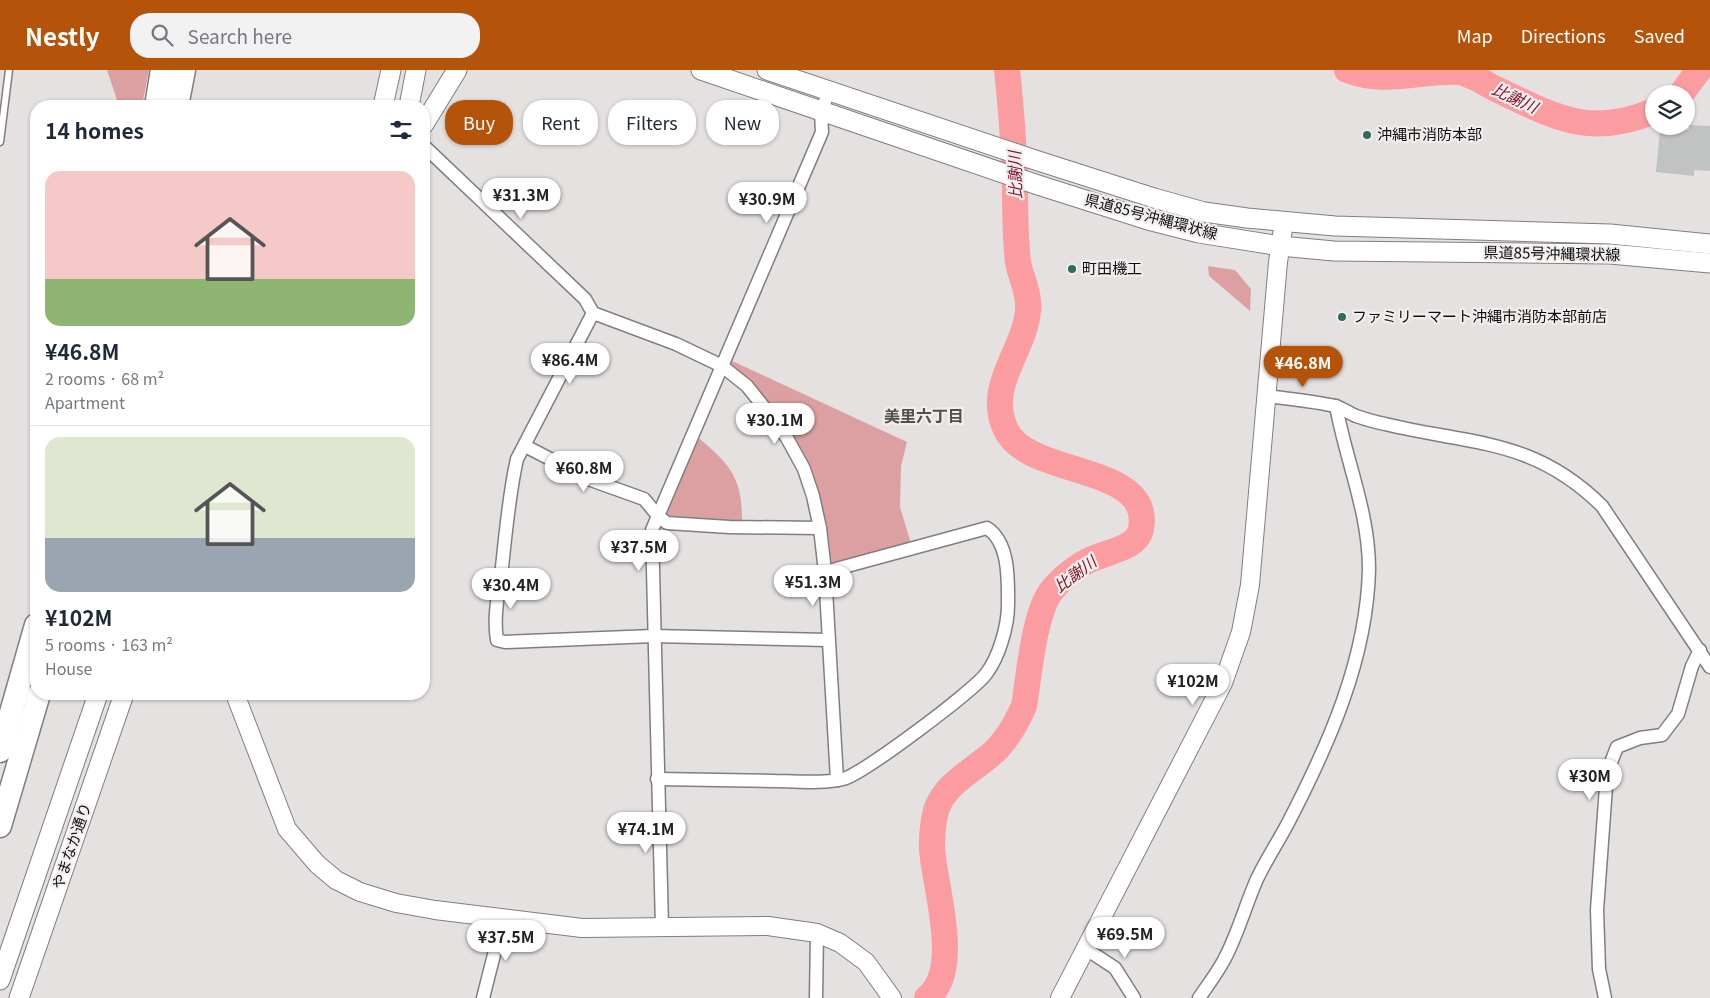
<!DOCTYPE html>
<html lang="en">
<head>
<meta charset="utf-8">
<style>
  :root { --surface:#fff; --page:#f2f2f3; --text:#1f2937; --muted:#747a83; --line:#e0e1e3; --accent:#b45309 }
  body { margin:0; font-family:Georgia,"Noto Sans JP",serif; background:var(--page); color:var(--text); height:100vh; display:flex; flex-direction:column; font-size:19px; white-space:nowrap }
  * { box-sizing:border-box; margin:0 }
  p { font-size:16px; color:var(--muted) }
  .icon { flex:none; width:28px; height:28px; fill:none; stroke:currentColor; stroke-width:2; stroke-linecap:round; stroke-linejoin:round }
  .map { position:relative; flex:1; overflow:hidden }
  .side { position:absolute; left:30px; top:30px; width:400px; height:600px; display:flex; flex-direction:column; background:var(--surface); border-radius:20px; box-shadow:0 1px 4px #0004 }
  .side>* { flex:none }
  .hud { position:absolute; left:445px; top:30px; width:475px; height:45px; display:flex; gap:10px }
  .controls { position:absolute; left:1645px; top:15px; display:grid; gap:10px }
  .controls a { display:grid; place-items:center; width:50px; height:50px; border-radius:50%; background:var(--surface); box-shadow:0 1px 4px #0004; font-size:25px }
  .price { position:absolute; translate:-50% -42px; padding:0 11px; border-radius:18px; background:#fff; color:#222; font-size:16px; line-height:32px; filter:drop-shadow(0 1px 2px #0008) }
  .price::after { content:''; position:absolute; left:50%; top:30px; width:15px; height:11px; margin-left:-8px; background:inherit; clip-path:polygon(0 0,100% 0,50% 100%) }
  .price.active { background:var(--accent); color:#fff }
  ul { padding:0; list-style:none }
  li { display:grid; align-content:center; gap:10px; height:265px; padding:0 15px }
  li+li { border-top:1px solid var(--line) }
  li span { display:grid; place-items:center; height:155px; border-radius:15px; color:#555 }
  li>.icon { margin-inline-start:auto }
  span .icon { width:90px; height:90px; fill:#fffc; stroke-width:1 }
  li b { font-size:21px }
  h2 { display:flex; justify-content:space-between; align-items:center; height:60px; padding:0 15px; font-size:21px }
  .pill { padding:0 18px; border-radius:20px; background:var(--surface); box-shadow:0 1px 4px #0004; font-size:18px; line-height:45px }
  .pill.active { background:var(--accent); color:#fff }
  header { display:flex; align-items:center; gap:30px; box-sizing:border-box; height:70px; padding:0 25px; background:var(--accent); color:#fff }
  header strong { font-size:24px }
  nav { display:flex; gap:28px; margin-inline-start:auto; font-size:18px }
  .search { width:350px; height:45px; background:var(--page); display:flex; align-items:center; gap:12px; box-sizing:border-box; padding:0 18px; border-radius:20px; color:var(--muted); font-size:19px }
  .map>svg:first-child { display:block }
</style>
</head>
<body>
<header>
<strong>Nestly</strong>
<div class="search"><svg class="icon" aria-label="search" viewBox="0 0 24 24"><circle cx="10" cy="10" r="6"/><path d="M15 15l6 6"/></svg>Search here</div>
<nav><a>Map</a><a>Directions</a><a>Saved</a></nav>
</header>
<div class="map">
<svg width="1710" height="928" viewBox="0 0 1710 928">
  <rect width="100%" height="100%" fill="#e5e1e1"/>
  <g fill="#dca0a2">
    <polygon points="107,0 149,0 142,36 119,36"/>
    <polygon points="1208,196 1235,200 1251,219 1250,241 1209,206"/>
    <polygon points="726,288 907,372 901,396 900,437 912,477 825,502 820,458 787,368 722,296"/>
    <path d="M694,364C731,395 743,407 742,457L659,447Z"/>
  </g>
  <g fill="none" stroke-linecap="round" stroke-linejoin="round">
    <g stroke="#fb9ca1" stroke-width="26">
      <path d="M1347,0C1385,15 1421,0 1460,2C1474,5 1485,14 1498,20C1555,47 1590,68 1654,41"/>
      <polyline points="1681,24 1699,0"/>
      <path d="M927,928C961,902 937,824 933,788C931,776 932,762 934,750C938,714 976,701 998,678C1010,665 1017,652 1024,636C1029,607 1034,540 1053,519C1062,508 1077,496 1090,490C1105,482 1137,479 1141,459C1153,393 1029,408 1006,360C985,317 1024,282 1028,241C1030,223 1021,209 1018,192C1015,166 1015,139 1015,113C1014,75 1011,38 1007,0"/>
    </g>
  </g>
  <polygon fill="#c0c3c2" points="1689,55 1710,56 1710,101 1694,100 1694,106 1656,102 1660,58 1689,60"/>
  <g fill="none" stroke-linecap="round" stroke-linejoin="round">
    <defs>
      <polyline id="lane" points="0,72 9,0"/>
      <g id="street">
        <polyline points="424,76 585,229 593,243 676,274 722,296 747,316 771,346 787,368 804,399 813,426 820,458 825,502 837,710"/>
        <path d="M593,243L517,389C509,424 506,461 502,497C499,520 493,546 497,570L505,572L653,566L828,570"/>
        <path d="M1267,326C1289,329 1313,331 1335,336C1342,338 1349,343 1356,346C1365,349 1375,352 1385,354C1472,375 1533,368 1602,436L1710,597"/>
        <polyline points="525,376 591,410 644,429 659,447 667,453 729,457 820,458"/>
        <path d="M657,709C697,710 736,710 775,711C797,711 822,714 843,709C862,705 973,621 986,604C999,587 1008,556 1008,535C1008,511 1010,473 987,458L825,502"/>
        <polyline points="662,857 652,460 822,62 821,42 829,21"/>
        <polyline points="1086,879 1115,898 1134,928"/>
        <polyline points="483,928 503,849"/>
        <polyline points="816,928 817,863"/>
        <path d="M1199,928C1208,915 1217,903 1224,890C1238,864 1245,836 1257,809C1266,790 1278,772 1288,753C1329,674 1367,589 1369,499C1369,442 1346,391 1336,336"/>
        <polyline points="1605,928 1599,899 1597,840 1607,703 1617,677 1640,668 1662,665 1678,644 1692,596 1700,580"/>
      </g>
      <g id="secondary">
        <polyline points="235,624 287,759 317,794 336,810 360,822 396,833 435,840 582,858 768,856 817,863 840,873 866,892 892,928"/>
        <polyline points="1060,928 1223,613 1241,562 1250,515 1278,192 1284,152"/>
      </g>
      <g id="primary">
        <polyline points="701,0 1035,114 1148,150 1199,163 1280,176 1334,181 1610,184 1710,193"/>
        <polyline points="767,0 1032,89 1154,128 1204,142 1247,148 1335,156 1610,164 1710,174"/>
        <polyline points="383,36 391,0"/>
        <polyline points="409,36 416,0"/>
        <polyline points="424,54 457,0"/>
        <polyline points="0,910 98,624"/>
        <polyline points="19,928 124,624"/>
      </g>
      <g id="highway">
        <polyline points="156,36 162,0"/>
        <polyline points="177,36 184,0"/>
        <polyline points="0,681 36,555"/>
        <polyline points="0,756 39,624"/>
      </g>
    </defs>
    <use href="#lane" stroke="#817e7e" stroke-width="9"/>
    <use href="#street" stroke="#817e7e" stroke-width="15"/>
    <use href="#secondary" stroke="#817e7e" stroke-width="20"/>
    <use href="#primary" stroke="#817e7e" stroke-width="21"/>
    <use href="#highway" stroke="#817e7e" stroke-width="25"/>
    <use href="#lane" stroke="#fff" stroke-width="6"/>
    <use href="#street" stroke="#fff" stroke-width="12"/>
    <use href="#secondary" stroke="#fff" stroke-width="18"/>
    <use href="#primary" stroke="#fff" stroke-width="19"/>
    <use href="#highway" stroke="#fff" stroke-width="22"/>
  </g>
  <g fill="#2d6d5b" stroke="#f2eeee" stroke-width="2">
    <circle cx="1367" cy="65" r="5"/>
    <circle cx="1072" cy="199" r="5"/>
    <circle cx="1342" cy="247" r="5"/>
  </g>
  <g text-anchor="middle" stroke-width="4.5" stroke-linejoin="round" paint-order="stroke">
    <g font-size="15" fill="#0f0e0e" stroke="#f2eeee" text-anchor="start">
      <text x="1377" y="70">沖縄市消防本部</text>
      <text x="1082" y="204">町田機工</text>
      <text x="1352" y="252">ファミリーマート沖縄市消防本部前店</text>
    </g>
    <g font-size="15" fill="#0f0e0e" stroke="#f2eeee">
      <text transform="translate(1151 147) rotate(15)" y="5">県道85号沖縄環状線</text>
      <text transform="translate(1552 184) rotate(1)" y="5">県道85号沖縄環状線</text>
      <text transform="translate(72 776) rotate(-71)" y="5">やまなか通り</text>
    </g>
    <g font-size="16" font-style="italic" fill="#81122a" stroke="#f2eeee">
      <text transform="translate(1515 28) rotate(25)" y="6">比謝川</text>
      <text transform="translate(1015 105) rotate(-92)" y="6">比謝川</text>
      <text transform="translate(1075 504) rotate(-37)" y="6">比謝川</text>
    </g>
    <g font-size="16" font-weight="bold" fill="#524f4f" stroke="#f2eeee">
      <text x="924" y="352">美里六丁目</text>
    </g>
  </g>
</svg>
<div class="controls">
<a><svg class="icon" aria-label="layers" viewBox="0 0 24 24"><path d="M12 4l9 5-9 5-9-5zM3 14l9 5 9-5"/></svg></a>
</div>
<b class="price" style="left:521px;top:150px">¥31.3M</b>
<b class="price" style="left:767px;top:154px">¥30.9M</b>
<b class="price" style="left:570px;top:315px">¥86.4M</b>
<b class="price active" style="left:1303px;top:318px">¥46.8M</b>
<b class="price" style="left:775px;top:375px">¥30.1M</b>
<b class="price" style="left:584px;top:423px">¥60.8M</b>
<b class="price" style="left:639px;top:502px">¥37.5M</b>
<b class="price" style="left:813px;top:537px">¥51.3M</b>
<b class="price" style="left:511px;top:540px">¥30.4M</b>
<b class="price" style="left:1193px;top:636px">¥102M</b>
<b class="price" style="left:1590px;top:731px">¥30M</b>
<b class="price" style="left:646px;top:784px">¥74.1M</b>
<b class="price" style="left:1125px;top:889px">¥69.5M</b>
<b class="price" style="left:506px;top:892px">¥37.5M</b>
<div class="hud">
<a class="pill active">Buy</a>
<a class="pill">Rent</a>
<a class="pill">Filters</a>
<a class="pill">New</a>
</div>
<section class="side">
<h2>14 homes<svg class="icon" aria-label="filters" viewBox="0 0 24 24"><path d="M4 7h16M4 17h16"/><circle cx="9" cy="7" r="2"/><circle cx="15" cy="17" r="2"/></svg></h2>
<ul>
<li><span style="background:linear-gradient(#f6c9c9 70%,#8fb573 0)"><svg class="icon" aria-label="home" viewBox="0 0 24 24"><path d="M3 11l9-7 9 7M6 9v11h12V9"/></svg></span><div><b>¥46.8M</b><p>2 rooms · 68 m²</p><p>Apartment</p></div></li>
<li><span style="background:linear-gradient(#dfe7d0 65%,#9aa5b1 0)"><svg class="icon" aria-label="home" viewBox="0 0 24 24"><path d="M3 11l9-7 9 7M6 9v11h12V9"/></svg></span><div><b>¥102M</b><p>5 rooms · 163 m²</p><p>House</p></div></li>
</ul>
</section>
</div>
</body>
</html>
